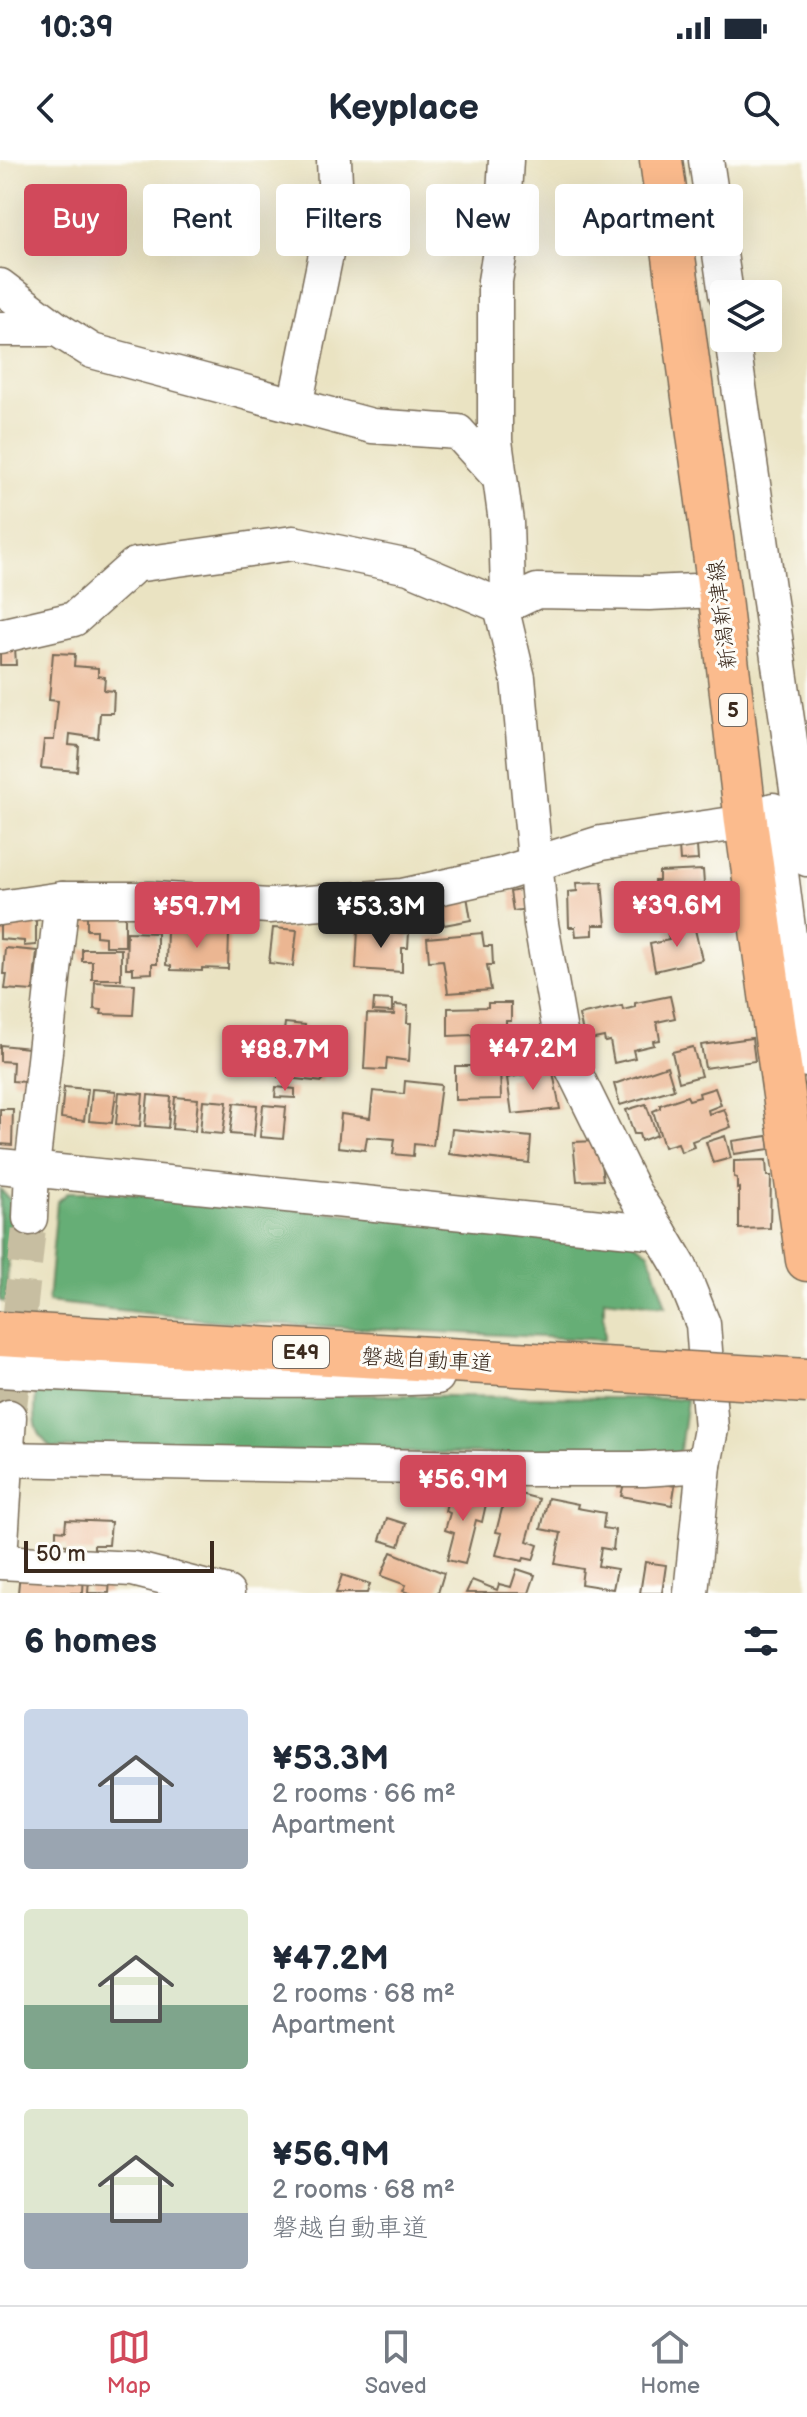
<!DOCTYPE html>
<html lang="en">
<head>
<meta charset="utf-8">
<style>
  :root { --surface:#fff; --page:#f2f2f3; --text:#1f2937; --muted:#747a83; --line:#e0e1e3; --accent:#d1495b }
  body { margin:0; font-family:"Balsamiq Sans","Klee One",sans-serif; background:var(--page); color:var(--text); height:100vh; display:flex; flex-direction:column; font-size:30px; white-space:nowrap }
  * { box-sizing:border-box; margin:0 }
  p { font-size:26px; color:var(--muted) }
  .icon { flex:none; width:44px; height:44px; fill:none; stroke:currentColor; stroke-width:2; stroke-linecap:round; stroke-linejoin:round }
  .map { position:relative; height:1433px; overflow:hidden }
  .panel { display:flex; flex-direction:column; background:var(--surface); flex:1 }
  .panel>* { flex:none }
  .hud { position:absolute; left:24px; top:24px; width:760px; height:72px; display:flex; gap:16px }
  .fabs { position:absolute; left:710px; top:120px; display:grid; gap:16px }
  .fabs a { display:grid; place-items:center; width:72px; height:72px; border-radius:8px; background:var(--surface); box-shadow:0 8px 32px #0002; font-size:40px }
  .scale { position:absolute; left:24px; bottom:20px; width:190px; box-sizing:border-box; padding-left:8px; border:4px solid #3b2a1e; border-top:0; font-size:22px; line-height:28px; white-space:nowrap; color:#3b2a1e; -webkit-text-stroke:6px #fdfcf7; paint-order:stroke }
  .price { position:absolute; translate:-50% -68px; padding:0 18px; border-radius:8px; background:var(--accent); color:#fff; font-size:26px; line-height:52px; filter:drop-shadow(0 2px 4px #0008) }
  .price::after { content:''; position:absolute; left:50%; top:48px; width:24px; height:18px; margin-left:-12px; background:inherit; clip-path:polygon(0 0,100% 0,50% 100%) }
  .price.selected { background:#222; color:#fff }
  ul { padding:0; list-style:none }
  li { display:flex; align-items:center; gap:24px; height:200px; padding:0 24px }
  li span { display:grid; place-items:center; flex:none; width:224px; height:160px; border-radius:8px; color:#555 }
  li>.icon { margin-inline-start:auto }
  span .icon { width:96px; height:96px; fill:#fffc; stroke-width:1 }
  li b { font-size:34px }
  h2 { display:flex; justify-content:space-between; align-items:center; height:96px; padding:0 24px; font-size:34px }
  .tag { padding:0 28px; border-radius:8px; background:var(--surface); box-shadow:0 8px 32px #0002; font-size:28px; line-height:72px }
  .tag.selected { background:var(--accent); color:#fff }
  .status { display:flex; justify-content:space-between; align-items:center; height:56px; padding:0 40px; background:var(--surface); direction:ltr }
  .status svg { height:22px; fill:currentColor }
  header { display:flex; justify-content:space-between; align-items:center; height:104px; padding:0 24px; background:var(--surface); font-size:36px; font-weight:700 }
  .menu { display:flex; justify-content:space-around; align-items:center; height:112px; border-top:2px solid var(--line); background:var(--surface); font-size:22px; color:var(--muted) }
  .menu a { display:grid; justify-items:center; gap:4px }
  .menu .selected { color:var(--accent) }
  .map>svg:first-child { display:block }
</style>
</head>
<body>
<div class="status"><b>10:39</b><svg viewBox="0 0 49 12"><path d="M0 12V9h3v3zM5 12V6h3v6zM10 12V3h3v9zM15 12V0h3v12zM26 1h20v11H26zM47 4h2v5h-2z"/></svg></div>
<header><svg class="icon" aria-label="back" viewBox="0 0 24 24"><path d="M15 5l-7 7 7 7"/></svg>Keyplace<svg class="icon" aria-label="search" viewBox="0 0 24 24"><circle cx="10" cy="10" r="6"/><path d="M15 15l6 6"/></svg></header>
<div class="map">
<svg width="807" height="1433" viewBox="0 0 807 1433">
  <rect width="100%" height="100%" fill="#fdfcf7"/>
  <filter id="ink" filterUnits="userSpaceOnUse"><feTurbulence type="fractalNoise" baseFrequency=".0125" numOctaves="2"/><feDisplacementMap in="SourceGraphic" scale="16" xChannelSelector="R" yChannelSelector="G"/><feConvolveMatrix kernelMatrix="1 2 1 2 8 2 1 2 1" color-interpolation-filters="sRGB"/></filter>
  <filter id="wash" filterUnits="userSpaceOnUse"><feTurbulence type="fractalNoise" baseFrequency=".006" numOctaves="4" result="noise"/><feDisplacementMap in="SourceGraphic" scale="32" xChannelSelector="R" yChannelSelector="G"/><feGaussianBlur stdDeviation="1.8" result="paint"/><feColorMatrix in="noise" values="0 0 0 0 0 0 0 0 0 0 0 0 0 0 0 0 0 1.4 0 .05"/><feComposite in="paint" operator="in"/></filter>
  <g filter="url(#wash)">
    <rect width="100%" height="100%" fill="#eae3c2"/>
    <g fill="#66ae76" stroke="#506c4a" stroke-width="2">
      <polygon points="0,1029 11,1041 6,1142 0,1141"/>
      <polygon points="69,1032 111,1032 633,1081 649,1092 666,1146 604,1139 604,1180 218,1161 48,1142 57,1042"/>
      <path d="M36,1226L219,1233L687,1239L680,1290L676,1296L52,1288C29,1270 36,1253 36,1226Z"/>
    </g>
    <g id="blocks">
      <g fill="#ebb692">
        <polygon points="0,487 15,487 16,505 0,505"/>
        <polygon points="53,493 75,494 74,506 98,508 98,516 105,517 104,530 114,531 113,553 100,553 98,578 70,574 69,585 79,586 77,611 41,608 44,580 54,580 58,541 49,540"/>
        <polygon points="697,686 698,700 680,701 679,687"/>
        <polygon points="703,710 704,724 700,725 703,758 687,759 687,755 664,756 664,752 655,752 654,721 659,721 659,712"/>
        <polygon points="602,722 606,765 593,765 593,775 576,776 575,767 569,767 568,732 577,731 576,723"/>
        <polygon points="524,729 529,749 513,751 510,732"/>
        <polygon points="467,736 471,760 444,765 439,741"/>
        <polygon points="87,754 125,754 125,786 105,786 105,777 96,776 96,770 87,770"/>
        <polygon points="0,756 36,757 36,785 24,786 24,781 0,779"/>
        <polygon points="694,765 702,800 655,811 650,784 669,780 667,771"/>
        <polygon points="273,768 297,770 293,806 269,803"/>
        <polygon points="205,769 215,769 215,773 229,773 228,809 202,808 202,811 171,810 171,806 166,805 167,770 205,773"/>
        <polygon points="358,770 409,773 408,788 402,788 402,812 356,809"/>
        <polygon points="127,772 157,773 157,804 152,804 152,813 133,814 133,808 126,808"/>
        <polygon points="482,773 484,786 492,786 493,805 487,805 491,830 448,833 443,800 429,801 427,778"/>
        <polygon points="5,788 37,791 33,831 5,829 7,814 3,814"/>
        <polygon points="82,789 121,789 121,819 92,819 92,801 82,801"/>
        <polygon points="95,822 135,824 133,855 101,854 102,850 94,849"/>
        <polygon points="670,836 675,858 657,862 660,880 653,881 654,885 633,890 635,898 614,903 610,881 605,882 604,877 585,881 579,855 622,846 623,850 635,847 635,843"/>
        <polygon points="374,839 392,840 392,852 373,851"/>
        <polygon points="488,843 511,843 511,861 506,861 506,880 473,882 473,875 448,876 448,848 488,847"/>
        <polygon points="395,845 408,846 407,863 411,863 409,901 387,898 386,910 364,909 367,854 394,855"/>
        <polygon points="285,863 305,865 305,869 328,871 322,922 278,917"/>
        <polygon points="752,878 755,901 705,908 701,885"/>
        <polygon points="0,885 29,888 26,922 12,921 13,902 0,901"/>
        <polygon points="693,887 701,916 679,922 672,892"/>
        <polygon points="455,906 500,906 501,939 455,940"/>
        <polygon points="667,906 674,929 620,945 614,924"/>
        <polygon points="552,907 560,949 512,954 507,918 526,914 526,911"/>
        <polygon points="405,921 441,925 433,986 414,984 413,996 393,994 395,979 367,977 365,990 338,987 341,954 370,958 373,931 404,934"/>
        <polygon points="64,927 88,929 84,961 61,958"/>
        <polygon points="276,927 295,929 295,938 275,937"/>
        <polygon points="715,928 721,945 708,950 709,954 724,949 731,967 692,981 694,987 681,992 678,983 664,987 653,951 660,948 660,945 687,936 689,940 700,937 699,933"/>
        <polygon points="92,929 116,931 112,963 89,961"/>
        <polygon points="119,932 143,934 140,966 116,964"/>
        <polygon points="148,935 171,937 168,968 145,966"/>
        <polygon points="175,937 198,939 195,971 172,969"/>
        <polygon points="203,940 227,942 223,974 200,972"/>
        <polygon points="234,943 257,945 254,976 230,974"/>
        <polygon points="646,944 657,975 641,981 639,974 634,974 626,950"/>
        <polygon points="263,945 286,947 283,979 260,977"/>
        <polygon points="0,949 13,949 12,985 0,984"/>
        <polygon points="452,969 531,977 529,1003 449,994"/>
        <polygon points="725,976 731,998 713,1003 706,982"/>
        <polygon points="768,976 770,989 734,994 732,981"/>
        <polygon points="598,981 603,1020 577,1021 573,982"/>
        <polygon points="766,1000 767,1016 771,1016 770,1068 739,1069 739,1028 737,1029 737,1018 734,1017 734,1001"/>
        <polygon points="625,1319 639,1319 675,1326 672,1345 621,1336"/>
        <polygon points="457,1330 482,1337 480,1343 486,1344 482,1362 476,1360 465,1404 447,1400 454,1373 445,1370 450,1353 445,1351 449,1335 456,1337"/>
        <polygon points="520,1334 539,1339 527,1381 538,1385 533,1400 524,1398 523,1401 496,1395 502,1373 496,1372 504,1341 517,1345"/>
        <polygon points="548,1338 578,1344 577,1348 605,1353 603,1368 615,1370 613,1390 601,1388 598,1406 617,1409 613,1429 581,1424 583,1409 555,1404 561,1373 541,1369"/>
        <polygon points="387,1358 406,1364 399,1386 380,1380"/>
        <polygon points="66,1360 111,1362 109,1385 94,1385 94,1393 67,1391 67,1385 56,1384 56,1370 65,1371"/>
        <polygon points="391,1392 444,1413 438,1433 409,1433 403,1431 406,1425 381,1416"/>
        <polygon points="645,1402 666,1405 662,1433 640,1433"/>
        <polygon points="517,1409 535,1415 529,1433 466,1433 472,1420 497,1430 499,1424 511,1427"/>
        <polygon points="20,1412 84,1412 83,1433 18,1433"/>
        <polygon points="342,1415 370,1424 367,1433 336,1433"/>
        <polygon points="89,1418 110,1419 109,1433 88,1433"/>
      </g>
    </g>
  </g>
  <g filter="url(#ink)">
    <use href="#blocks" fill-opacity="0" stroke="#786b57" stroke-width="2"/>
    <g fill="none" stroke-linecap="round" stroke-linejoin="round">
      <polyline stroke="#c7bea1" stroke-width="34" stroke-dasharray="34 17" stroke-linecap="butt" points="9,1257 30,1058"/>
      <defs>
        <g id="minor">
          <polyline points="506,0 501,85 495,121 495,281 506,362 508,432 501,446 518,518 541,764 563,889 634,1033 660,1073 680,1107 703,1164 711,1269 704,1305 691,1433"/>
          <polyline points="706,0 726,134"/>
          <polyline points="0,126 57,169 92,191 372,266 458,272 499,317"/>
          <polyline points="0,169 57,169"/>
          <polyline points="732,178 807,699"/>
          <polyline points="295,246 336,45 334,0"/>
          <polyline points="501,448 537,431 649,433 719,430"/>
          <polyline points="0,476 74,459 135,405 293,383 409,407 501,446"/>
          <polyline points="0,748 62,739 151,739 269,746 402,736 505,713 601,683 746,662 773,650 799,855 807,900"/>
          <polyline points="0,1006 660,1073"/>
          <polyline points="30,1058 32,1008 62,739"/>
          <path d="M0,1210C146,1219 291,1223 437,1217"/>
          <polyline points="0,1299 530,1309 644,1309 704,1305"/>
          <polyline points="0,1398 9,1257"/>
          <polyline points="0,1402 133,1409 227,1433"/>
        </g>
        <polyline id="major" points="661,0 719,430 746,662 807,1100"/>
        <polyline id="highway" points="0,1174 673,1213"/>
      </defs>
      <use href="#minor" stroke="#786b57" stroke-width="37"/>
      <use href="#major" stroke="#786b57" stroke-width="45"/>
      <use href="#highway" stroke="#786b57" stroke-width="47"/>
      <use href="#minor" stroke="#fff" stroke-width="34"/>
      <use href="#major" stroke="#fbbb8d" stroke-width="42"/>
      <use href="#highway" stroke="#fbbb8d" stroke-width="44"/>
      <defs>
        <polyline id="highway-bridge" points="673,1213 807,1221"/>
      </defs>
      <use href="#highway-bridge" stroke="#786b57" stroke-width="47" stroke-linecap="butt"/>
      <use href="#highway-bridge" stroke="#fbbb8d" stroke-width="44"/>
    </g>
  </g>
  <g text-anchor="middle" stroke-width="6" stroke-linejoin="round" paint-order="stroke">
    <g fill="#fdfcf7" stroke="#75695f" stroke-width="2">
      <rect x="719" y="534" width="28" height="32" rx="6"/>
      <rect x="273" y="1176" width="56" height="32" rx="6"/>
    </g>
    <g font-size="20" font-weight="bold" fill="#3b2a1e">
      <text x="733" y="557">5</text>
      <text x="301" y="1199">E49</text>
    </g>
    <g font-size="22" fill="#3b2a1e" stroke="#fdfcf7">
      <text transform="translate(721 455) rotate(-97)" y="8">新潟新津線</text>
      <text transform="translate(427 1199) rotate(3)" y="8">磐越自動車道</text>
    </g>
  </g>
</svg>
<div class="fabs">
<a><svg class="icon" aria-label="layers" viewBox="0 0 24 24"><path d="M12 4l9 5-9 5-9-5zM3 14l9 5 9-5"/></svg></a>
</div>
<div class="scale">50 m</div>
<b class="price" style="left:677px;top:789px">¥39.6M</b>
<b class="price" style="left:197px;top:790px">¥59.7M</b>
<b class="price selected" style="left:381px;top:790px">¥53.3M</b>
<b class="price" style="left:533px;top:932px">¥47.2M</b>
<b class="price" style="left:285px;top:933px">¥88.7M</b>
<b class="price" style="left:463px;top:1363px">¥56.9M</b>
<div class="hud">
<a class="tag selected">Buy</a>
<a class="tag">Rent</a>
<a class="tag">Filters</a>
<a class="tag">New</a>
<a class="tag">Apartment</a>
</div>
</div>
<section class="panel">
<h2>6 homes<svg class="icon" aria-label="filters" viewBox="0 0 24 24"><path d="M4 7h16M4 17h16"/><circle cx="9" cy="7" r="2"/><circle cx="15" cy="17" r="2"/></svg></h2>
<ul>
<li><span style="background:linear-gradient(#c9d6e8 75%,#9aa5b1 0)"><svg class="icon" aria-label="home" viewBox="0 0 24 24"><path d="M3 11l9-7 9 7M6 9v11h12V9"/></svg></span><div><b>¥53.3M</b><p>2 rooms · 66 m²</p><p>Apartment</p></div></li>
<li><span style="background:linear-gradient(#dfe7d0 60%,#7fa58c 0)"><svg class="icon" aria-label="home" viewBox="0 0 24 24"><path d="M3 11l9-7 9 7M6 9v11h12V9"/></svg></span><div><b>¥47.2M</b><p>2 rooms · 68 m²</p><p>Apartment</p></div></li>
<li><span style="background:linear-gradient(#dfe7d0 65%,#9aa5b1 0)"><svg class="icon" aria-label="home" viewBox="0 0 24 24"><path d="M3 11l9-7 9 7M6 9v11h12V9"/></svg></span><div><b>¥56.9M</b><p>2 rooms · 68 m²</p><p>磐越自動車道</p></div></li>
</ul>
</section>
<nav class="menu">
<a class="selected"><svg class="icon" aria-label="map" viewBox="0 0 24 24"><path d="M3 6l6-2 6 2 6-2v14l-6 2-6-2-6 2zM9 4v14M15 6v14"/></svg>Map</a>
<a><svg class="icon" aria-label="saved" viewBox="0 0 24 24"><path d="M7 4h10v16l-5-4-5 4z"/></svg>Saved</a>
<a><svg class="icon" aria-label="home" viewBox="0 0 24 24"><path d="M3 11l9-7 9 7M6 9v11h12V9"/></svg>Home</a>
</nav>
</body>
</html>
